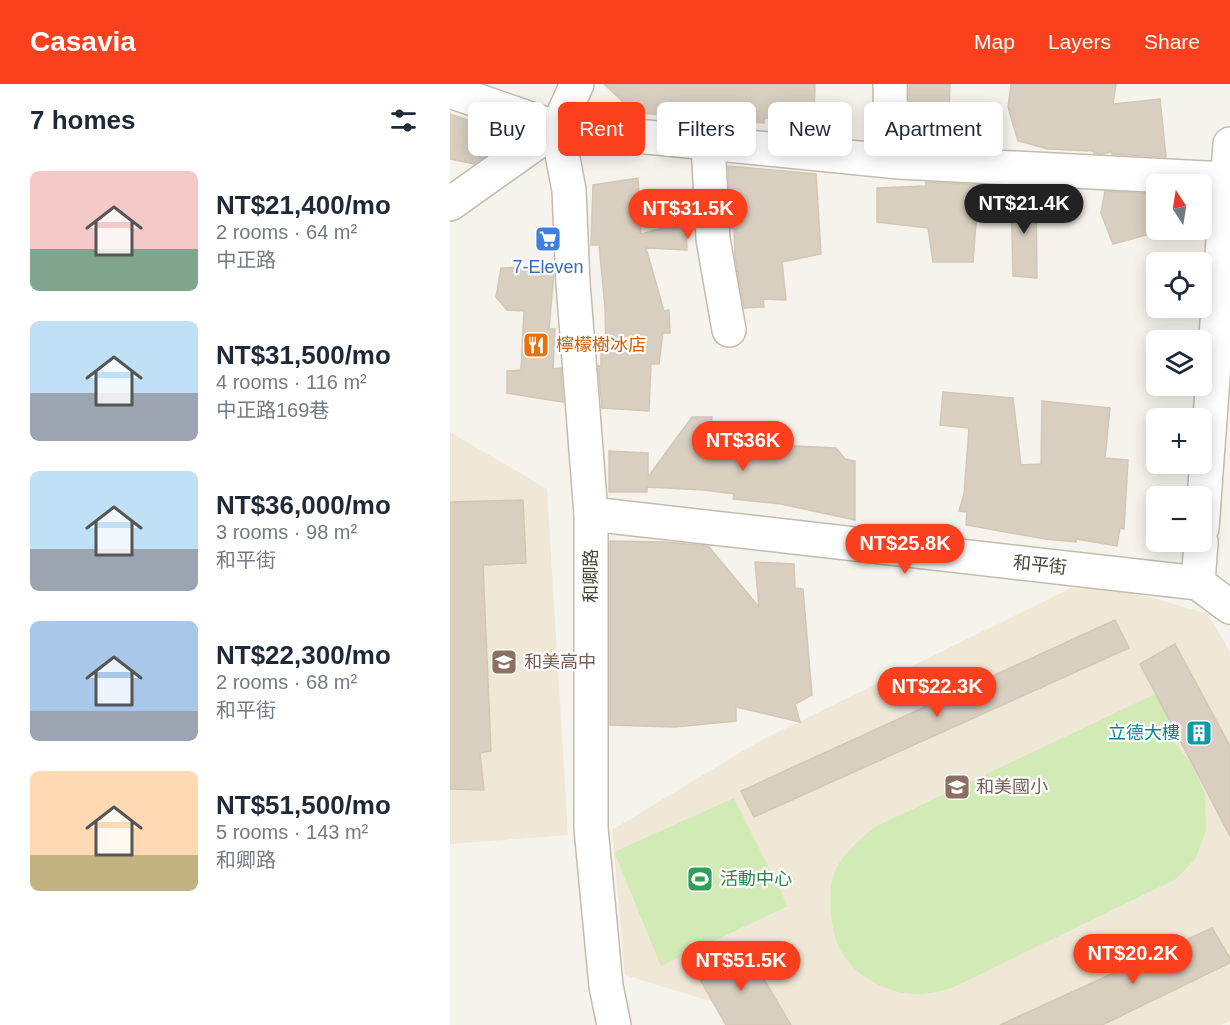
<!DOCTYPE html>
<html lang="en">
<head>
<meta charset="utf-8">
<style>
  :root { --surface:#fff; --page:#f2f2f3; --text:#1f2937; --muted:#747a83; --accent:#fc3f1d }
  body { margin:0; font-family:Helvetica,"Noto Sans TC",sans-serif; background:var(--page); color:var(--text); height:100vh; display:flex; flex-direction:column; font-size:22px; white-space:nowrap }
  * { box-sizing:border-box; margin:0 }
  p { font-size:20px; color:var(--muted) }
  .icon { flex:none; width:33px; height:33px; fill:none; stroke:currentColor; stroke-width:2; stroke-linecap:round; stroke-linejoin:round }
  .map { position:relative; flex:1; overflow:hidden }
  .sheet { display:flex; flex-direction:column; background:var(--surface); width:450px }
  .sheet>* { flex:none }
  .hud { position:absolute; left:18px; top:18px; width:570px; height:54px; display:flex; gap:12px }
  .needle { width:39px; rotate:348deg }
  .buttons { position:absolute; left:696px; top:90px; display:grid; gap:12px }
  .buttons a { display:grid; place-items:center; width:66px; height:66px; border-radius:9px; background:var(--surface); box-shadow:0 3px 15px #0003; font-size:30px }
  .price { position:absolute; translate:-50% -51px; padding:0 14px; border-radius:21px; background:var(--accent); color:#fff; font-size:20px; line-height:39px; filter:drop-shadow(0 2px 3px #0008) }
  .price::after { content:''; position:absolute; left:50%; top:36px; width:18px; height:14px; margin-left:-9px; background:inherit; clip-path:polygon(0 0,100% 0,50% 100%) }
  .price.on { background:#222; color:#fff }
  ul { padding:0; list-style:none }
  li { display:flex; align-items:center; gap:18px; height:150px; padding:0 30px }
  li span { display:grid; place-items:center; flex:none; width:168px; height:120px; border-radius:9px; color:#555 }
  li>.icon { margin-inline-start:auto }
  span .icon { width:72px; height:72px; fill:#fffc; stroke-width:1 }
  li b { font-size:26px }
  h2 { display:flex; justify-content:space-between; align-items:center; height:72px; padding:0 30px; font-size:26px }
  .tag { padding:0 21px; border-radius:9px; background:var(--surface); box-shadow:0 3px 15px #0003; font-size:21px; line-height:54px }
  .tag.on { background:var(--accent); color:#fff }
  header { display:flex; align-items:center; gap:36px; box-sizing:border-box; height:84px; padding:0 30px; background:var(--accent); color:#fff }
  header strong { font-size:28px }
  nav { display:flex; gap:33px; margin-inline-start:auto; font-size:21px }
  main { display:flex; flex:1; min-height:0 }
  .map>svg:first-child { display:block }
</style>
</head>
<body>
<header>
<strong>Casavia</strong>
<nav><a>Map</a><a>Layers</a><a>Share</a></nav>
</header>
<main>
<section class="sheet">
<h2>7 homes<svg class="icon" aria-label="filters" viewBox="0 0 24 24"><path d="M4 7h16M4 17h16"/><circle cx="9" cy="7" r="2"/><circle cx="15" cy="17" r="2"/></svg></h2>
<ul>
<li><span style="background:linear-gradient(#f6c9c9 65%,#7fa58c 0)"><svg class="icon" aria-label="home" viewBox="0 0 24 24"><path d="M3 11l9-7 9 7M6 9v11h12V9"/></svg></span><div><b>NT$21,400/mo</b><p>2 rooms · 64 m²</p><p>中正路</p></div></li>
<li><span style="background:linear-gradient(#bfe0f5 60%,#9aa5b1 0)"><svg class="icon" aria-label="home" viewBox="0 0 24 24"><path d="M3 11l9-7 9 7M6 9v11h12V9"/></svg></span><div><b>NT$31,500/mo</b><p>4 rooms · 116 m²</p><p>中正路169巷</p></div></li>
<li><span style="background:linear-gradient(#bfe0f5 65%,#9aa5b1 0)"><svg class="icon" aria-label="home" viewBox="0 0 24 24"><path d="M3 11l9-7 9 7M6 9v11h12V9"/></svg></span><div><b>NT$36,000/mo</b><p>3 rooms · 98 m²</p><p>和平街</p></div></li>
<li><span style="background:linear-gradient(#a9c7e8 75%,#9aa5b1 0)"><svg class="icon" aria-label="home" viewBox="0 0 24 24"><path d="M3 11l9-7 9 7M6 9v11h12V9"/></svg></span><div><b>NT$22,300/mo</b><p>2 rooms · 68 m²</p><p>和平街</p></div></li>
<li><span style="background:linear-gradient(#ffd9b3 70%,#c2b280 0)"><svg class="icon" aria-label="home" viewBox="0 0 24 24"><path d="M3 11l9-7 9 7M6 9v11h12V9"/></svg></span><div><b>NT$51,500/mo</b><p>5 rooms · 143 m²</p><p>和卿路</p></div></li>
</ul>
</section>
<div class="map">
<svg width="780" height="941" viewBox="0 0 780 941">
  <rect width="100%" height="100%" fill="#f6f3ec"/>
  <g fill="#efe8d6">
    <polygon points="0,348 97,405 118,751 0,760"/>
    <polygon points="621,504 669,504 758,530 780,568 780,937 771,941 290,941 279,923 175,891 162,746 306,659"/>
  </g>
  <g fill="#d2eab5">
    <path d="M705,610L719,637L702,644L724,658L741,679L755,710L756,746L746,774L726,795L502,904C493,906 483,909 474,910C447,913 409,896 394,872C385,859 382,844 381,828C380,816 380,799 385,787C394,768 409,756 425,743Z"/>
    <polygon points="284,714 338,822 211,882 164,768"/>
  </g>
  <g fill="#d8cfc1" stroke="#d3c7b4" stroke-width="1.5">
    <polygon points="154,0 365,0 364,38 314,34 314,39 239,34 184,28"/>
    <polygon points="459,0 500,0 498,49 459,48"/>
    <polygon points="561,0 666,0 663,20 710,15 716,73 662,70 662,68 651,70 644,69 643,67 598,65 568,57 558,23"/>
    <polygon points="0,30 40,44 63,53 24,80 0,75"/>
    <polygon points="278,82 366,90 371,170 332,178 336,216 313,215 314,223 294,224 285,172 284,144 281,144"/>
    <polygon points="188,94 191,150 212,144 236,144 237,166 196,164 214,227 219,226 220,249 213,249 209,280 201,280 199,327 152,324 148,282 151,282 151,265 156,265 155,223 149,161 141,161 143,101"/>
    <polygon points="476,98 529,101 523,178 483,178 478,144 427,138 427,104 476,102"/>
    <polygon points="655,107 701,110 700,150 663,160 651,129"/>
    <polygon points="561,108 586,110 587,194 563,192"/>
    <polygon points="97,183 104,189 99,245 105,245 103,285 111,284 113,318 57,309 57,287 71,286 74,227 57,226 46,213 51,184"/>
    <polygon points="493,308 563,314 571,381 591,380 592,317 660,324 655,374 678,376 674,445 670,444 667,462 626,455 626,458 595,455 516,441 517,428 509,427 514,410 519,344 490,341"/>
    <polygon points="242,333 262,333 260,354 285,356 285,359 386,364 395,375 405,377 405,436 331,420 283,415 284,410 254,406 197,403 197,408 159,408 159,367 198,369 198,393"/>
    <polygon points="73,416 76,479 33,481 41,667 30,669 34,706 0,705 0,418"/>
    <polygon points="160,457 215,458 258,462 309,523 305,478 344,480 345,504 353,505 362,611 345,620 350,638 286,623 286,637 225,643 160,641"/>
    <polygon points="665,536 679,564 304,733 291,707"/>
    <polygon points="725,560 780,662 780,752 690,580"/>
    <polygon points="762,844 780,874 780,879 652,941 550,941"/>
    <polygon points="297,867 341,941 276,941 244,885"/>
  </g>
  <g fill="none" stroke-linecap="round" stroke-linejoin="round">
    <defs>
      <g id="minor">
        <polyline points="440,0 441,77"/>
        <polyline points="0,7 107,44 449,78 776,95 780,97"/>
        <polyline points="107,44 119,106 123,199 141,430 141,744 156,902 164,941"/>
        <polyline points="107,44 127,0"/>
        <polyline points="258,59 263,155 279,246"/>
        <polyline points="0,120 107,44"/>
        <polyline points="141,430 748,499 780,523"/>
        <polyline points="752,444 780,60"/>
        <polyline points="748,499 751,458"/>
      </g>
    </defs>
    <use href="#minor" stroke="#c2bbae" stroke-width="36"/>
    <use href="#minor" stroke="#fff" stroke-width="33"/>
  </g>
  <defs>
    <symbol id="supermarket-square" viewBox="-11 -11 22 22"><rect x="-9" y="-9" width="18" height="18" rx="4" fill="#3f7fe0" stroke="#fff"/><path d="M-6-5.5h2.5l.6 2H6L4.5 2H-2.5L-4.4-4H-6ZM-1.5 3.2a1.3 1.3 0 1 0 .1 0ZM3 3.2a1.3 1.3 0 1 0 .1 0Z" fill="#fff"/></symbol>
    <symbol id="restaurant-square" viewBox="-11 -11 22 22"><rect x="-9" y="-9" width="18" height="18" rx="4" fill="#e8710a" stroke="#fff"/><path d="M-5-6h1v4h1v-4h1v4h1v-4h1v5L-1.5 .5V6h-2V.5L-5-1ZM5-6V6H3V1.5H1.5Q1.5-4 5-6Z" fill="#fff"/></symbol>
    <symbol id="school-square" viewBox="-11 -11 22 22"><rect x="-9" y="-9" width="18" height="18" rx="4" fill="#8d6e63" stroke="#fff"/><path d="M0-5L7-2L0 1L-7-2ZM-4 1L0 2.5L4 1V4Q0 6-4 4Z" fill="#fff"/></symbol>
    <symbol id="building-square" viewBox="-11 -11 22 22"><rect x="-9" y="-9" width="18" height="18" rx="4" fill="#0f9aa8" stroke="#fff"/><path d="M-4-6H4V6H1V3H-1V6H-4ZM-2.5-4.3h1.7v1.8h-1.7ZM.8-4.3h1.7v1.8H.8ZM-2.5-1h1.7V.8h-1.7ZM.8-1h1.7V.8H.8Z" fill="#fff"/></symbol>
    <symbol id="stadium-square" viewBox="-11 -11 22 22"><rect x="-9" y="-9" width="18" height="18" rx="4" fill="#2e9e5b" stroke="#fff"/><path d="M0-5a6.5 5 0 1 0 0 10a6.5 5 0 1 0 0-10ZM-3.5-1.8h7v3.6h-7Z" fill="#fff"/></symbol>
  </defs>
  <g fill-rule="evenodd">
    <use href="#supermarket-square" x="83" y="140" width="30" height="30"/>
    <use href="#restaurant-square" x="71" y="246" width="30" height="30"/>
    <use href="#school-square" x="39" y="563" width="30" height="30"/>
    <use href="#building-square" x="734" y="634" width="30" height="30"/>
    <use href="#school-square" x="492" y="688" width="30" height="30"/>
    <use href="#stadium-square" x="235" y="780" width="30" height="30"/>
  </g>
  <g text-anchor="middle" stroke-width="4.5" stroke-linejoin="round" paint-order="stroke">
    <g font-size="18" fill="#366cbe" stroke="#fff">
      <text x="98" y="189">7-Eleven</text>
    </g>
    <g font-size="18" fill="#c56008" stroke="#fff" text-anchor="start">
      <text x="106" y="267">檸檬樹冰店</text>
    </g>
    <g font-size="18" fill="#4b4439" stroke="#fff">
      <text transform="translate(590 481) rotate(6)" y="6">和平街</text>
      <text transform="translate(141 492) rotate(-90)" y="6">和卿路</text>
    </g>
    <g font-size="18" fill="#785e54" stroke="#fff" text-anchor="start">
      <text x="74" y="584">和美高中</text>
      <text x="526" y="709">和美國小</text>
    </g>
    <g font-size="18" fill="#0d838f" stroke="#fff" text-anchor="end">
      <text x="730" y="655">立德大樓</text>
    </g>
    <g font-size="18" fill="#27864d" stroke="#fff" text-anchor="start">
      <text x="270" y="801">活動中心</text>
    </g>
  </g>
</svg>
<div class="buttons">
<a><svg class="needle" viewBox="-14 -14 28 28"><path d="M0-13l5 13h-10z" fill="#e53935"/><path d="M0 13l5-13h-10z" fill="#747a83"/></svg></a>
<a><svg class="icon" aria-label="locate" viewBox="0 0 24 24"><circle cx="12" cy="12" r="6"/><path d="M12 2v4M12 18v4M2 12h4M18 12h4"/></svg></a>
<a><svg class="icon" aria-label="layers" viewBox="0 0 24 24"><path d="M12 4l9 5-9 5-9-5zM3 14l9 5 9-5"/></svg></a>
<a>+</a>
<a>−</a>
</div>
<b class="price on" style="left:574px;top:151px">NT$21.4K</b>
<b class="price" style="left:238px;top:156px">NT$31.5K</b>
<b class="price" style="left:293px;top:388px">NT$36K</b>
<b class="price" style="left:455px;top:491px">NT$25.8K</b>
<b class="price" style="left:487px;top:634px">NT$22.3K</b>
<b class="price" style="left:683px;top:901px">NT$20.2K</b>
<b class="price" style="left:291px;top:908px">NT$51.5K</b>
<div class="hud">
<a class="tag">Buy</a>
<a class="tag on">Rent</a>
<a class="tag">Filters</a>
<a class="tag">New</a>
<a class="tag">Apartment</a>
</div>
</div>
</main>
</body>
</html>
